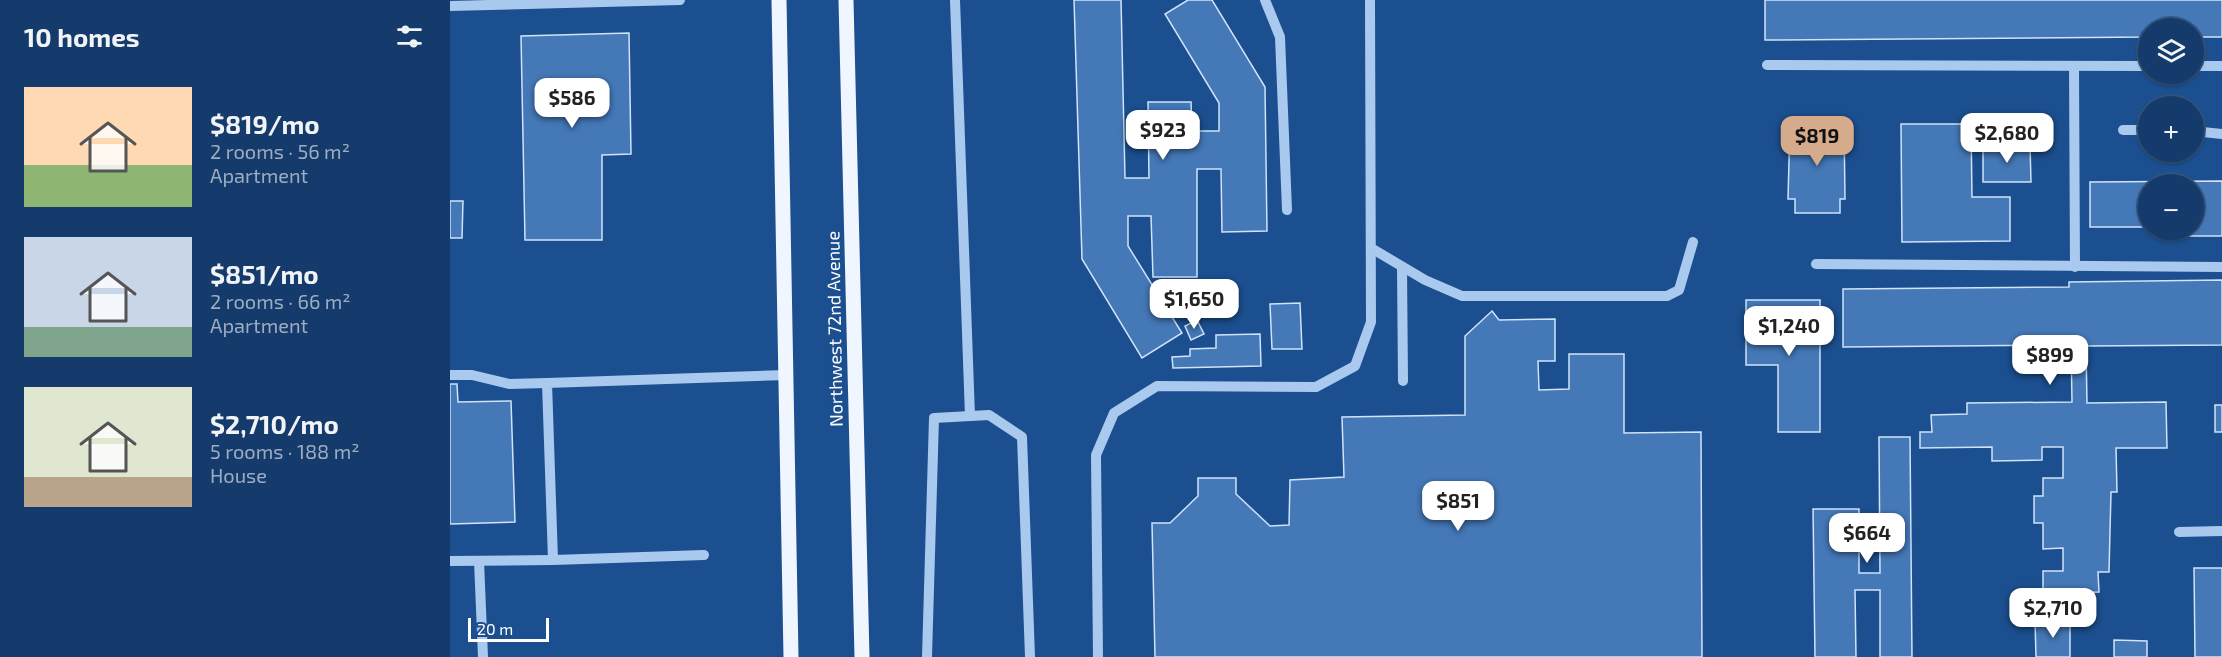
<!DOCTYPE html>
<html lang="en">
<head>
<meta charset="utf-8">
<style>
  :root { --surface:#143b6b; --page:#214673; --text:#f1f3f6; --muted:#9dadc1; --line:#33557e; --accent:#d6ab8b }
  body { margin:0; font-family:"Exo 2",sans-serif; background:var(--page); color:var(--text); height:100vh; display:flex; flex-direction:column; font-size:22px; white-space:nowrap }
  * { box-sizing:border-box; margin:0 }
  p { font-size:20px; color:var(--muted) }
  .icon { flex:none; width:33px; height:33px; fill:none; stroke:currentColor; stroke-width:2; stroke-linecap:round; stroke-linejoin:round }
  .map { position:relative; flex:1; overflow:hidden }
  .details { display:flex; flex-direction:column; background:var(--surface); width:450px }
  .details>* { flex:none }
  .controls { position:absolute; left:1688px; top:18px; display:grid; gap:12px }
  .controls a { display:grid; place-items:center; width:66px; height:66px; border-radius:50%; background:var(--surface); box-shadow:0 2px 4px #0004,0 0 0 2px var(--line); font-size:30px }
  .scale { position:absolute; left:18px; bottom:15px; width:81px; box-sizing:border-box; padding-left:6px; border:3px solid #fff; border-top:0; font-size:16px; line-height:21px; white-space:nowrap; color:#fff; -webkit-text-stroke:4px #1b4f8f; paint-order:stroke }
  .price { position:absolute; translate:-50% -51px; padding:0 14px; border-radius:12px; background:#fff; color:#222; font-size:20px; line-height:39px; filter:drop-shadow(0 2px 3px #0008) }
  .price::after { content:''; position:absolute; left:50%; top:36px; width:18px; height:14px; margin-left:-9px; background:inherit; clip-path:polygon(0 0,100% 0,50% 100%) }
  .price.current { background:var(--accent); color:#111 }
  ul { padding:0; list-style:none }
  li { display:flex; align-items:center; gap:18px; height:150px; padding:0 24px }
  li span { display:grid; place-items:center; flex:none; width:168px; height:120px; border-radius:0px; color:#555 }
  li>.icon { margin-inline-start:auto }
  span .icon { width:72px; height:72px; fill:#fffc; stroke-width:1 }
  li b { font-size:26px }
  h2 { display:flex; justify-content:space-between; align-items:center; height:72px; padding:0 24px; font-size:26px }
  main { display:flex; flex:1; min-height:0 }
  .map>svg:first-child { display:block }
</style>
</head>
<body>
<main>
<section class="details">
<h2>10 homes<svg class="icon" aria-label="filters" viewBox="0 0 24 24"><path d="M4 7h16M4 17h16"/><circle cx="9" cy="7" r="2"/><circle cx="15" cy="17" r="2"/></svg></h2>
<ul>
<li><span style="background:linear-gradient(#ffd9b3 65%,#8fb573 0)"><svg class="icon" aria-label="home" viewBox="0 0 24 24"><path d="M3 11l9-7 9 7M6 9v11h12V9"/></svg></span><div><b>$819/mo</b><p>2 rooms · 56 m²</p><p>Apartment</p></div></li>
<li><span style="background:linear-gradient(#c9d6e8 75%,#7fa58c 0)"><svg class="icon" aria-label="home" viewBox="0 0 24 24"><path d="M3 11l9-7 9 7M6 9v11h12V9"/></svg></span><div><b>$851/mo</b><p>2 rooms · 66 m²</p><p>Apartment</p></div></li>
<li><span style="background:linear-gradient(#dfe7d0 75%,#b9a48a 0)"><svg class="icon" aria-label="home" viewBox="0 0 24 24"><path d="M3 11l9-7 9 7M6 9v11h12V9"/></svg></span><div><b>$2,710/mo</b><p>5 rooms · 188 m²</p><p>House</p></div></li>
</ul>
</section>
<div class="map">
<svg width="1772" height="657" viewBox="0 0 1772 657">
  <rect width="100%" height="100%" fill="#1b4f8f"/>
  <g fill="#4478b7" stroke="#cfe3fa" stroke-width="1.5">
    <polygon points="624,0 671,0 675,178 699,178 698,102 741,102 742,131 769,131 769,103 715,14 738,0 762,0 815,87 817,231 772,232 771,169 747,169 747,277 703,277 701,216 678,216 678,246 732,333 692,358 632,259"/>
    <polygon points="1315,0 1772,0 1772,37 1743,37 1743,28 1698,28 1698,37 1315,40"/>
    <polygon points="179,33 181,154 152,155 152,240 75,240 71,36"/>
    <polygon points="1394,123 1395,199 1390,199 1390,213 1345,213 1345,199 1338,199 1340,124"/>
    <polygon points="1451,124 1521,124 1522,197 1560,197 1560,241 1452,242"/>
    <polygon points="1580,145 1581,182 1533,182 1533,146"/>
    <polygon points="1772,181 1772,236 1724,236 1724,230 1743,230 1743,184 1698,184 1698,227 1640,227 1640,182"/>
    <polygon points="0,201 13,201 12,238 0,238"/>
    <polygon points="1772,280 1772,345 1636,346 1637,403 1716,402 1717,448 1666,448 1667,492 1661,492 1659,572 1648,572 1649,592 1593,593 1593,571 1613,571 1613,548 1593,549 1593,523 1584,523 1584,496 1593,496 1593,478 1613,478 1613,447 1592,447 1592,460 1542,461 1542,447 1470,448 1470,432 1482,432 1481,415 1517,414 1517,403 1622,402 1621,345 1393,347 1393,289 1619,287 1619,282"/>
    <polygon points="1296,300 1370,300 1370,432 1328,432 1328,365 1296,365"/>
    <polygon points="850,303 852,349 822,349 820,304"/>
    <polygon points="1042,311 1049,320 1105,319 1105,361 1088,361 1089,390 1119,389 1119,354 1174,354 1174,433 1251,432 1252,657 705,657 702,523 720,523 748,496 748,478 786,478 786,494 820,526 839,525 840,480 894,477 892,417 1015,415 1015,336"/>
    <polygon points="747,320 754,334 741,340 735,326"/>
    <polygon points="810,334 811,366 723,368 722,357 740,356 740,349 766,348 766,335"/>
    <polygon points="0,384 7,384 8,402 61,401 65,522 0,524"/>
    <rect x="1765" y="405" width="7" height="27"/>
    <polygon points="1429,437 1460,437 1462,657 1430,657 1430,590 1405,590 1406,657 1365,657 1363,509 1409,509 1409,573 1430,573"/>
    <polygon points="1744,568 1772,568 1772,657 1745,657"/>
    <polygon points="1585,621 1620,621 1620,657 1586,657"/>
    <polygon points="1664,640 1697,641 1697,657 1664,657"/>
  </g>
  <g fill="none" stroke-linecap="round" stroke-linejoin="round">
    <g stroke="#a9c9ee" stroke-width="10">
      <polyline points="505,0 520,416"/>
      <polyline points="815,0 830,37 837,210"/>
      <polyline points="0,6 230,0"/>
      <polyline points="1317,65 1698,66"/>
      <polyline points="1624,66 1625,267"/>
      <polyline points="1743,66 1772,66"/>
      <polyline points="1673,130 1698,130"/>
      <polyline points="1743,131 1772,134"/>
      <polyline points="921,248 975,280 1012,296 1217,296 1229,290 1243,242"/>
      <polyline points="1366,264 1772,267"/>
      <polyline points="952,267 953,381"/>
      <polyline points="0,375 22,375 59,384 97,383"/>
      <polyline points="1729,532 1772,531"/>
      <polyline points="254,555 103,560 97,383 336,375"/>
      <polyline points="0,561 103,560"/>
      <polyline points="29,561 33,657"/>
      <polyline points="477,657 484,418 539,415 572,437 580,657"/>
      <polyline points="648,657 646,455 664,413 707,386 866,387 905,366 921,322 920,0"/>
    </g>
    <g stroke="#f0f6ff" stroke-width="15">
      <polyline points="329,0 341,657"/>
      <polyline points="396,0 412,657"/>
    </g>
  </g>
  <g text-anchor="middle" stroke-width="4.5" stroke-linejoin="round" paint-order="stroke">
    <g font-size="18" fill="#fff" stroke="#1b4f8f">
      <text transform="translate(385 329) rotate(-91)" y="6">Northwest 72nd Avenue</text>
    </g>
  </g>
</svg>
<div class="controls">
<a><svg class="icon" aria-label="layers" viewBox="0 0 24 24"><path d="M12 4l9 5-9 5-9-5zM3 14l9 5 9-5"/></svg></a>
<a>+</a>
<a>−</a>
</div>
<div class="scale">20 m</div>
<b class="price" style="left:122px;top:129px">$586</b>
<b class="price" style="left:713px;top:161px">$923</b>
<b class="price" style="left:1557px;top:164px">$2,680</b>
<b class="price current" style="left:1367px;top:167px">$819</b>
<b class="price" style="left:744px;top:330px">$1,650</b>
<b class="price" style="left:1339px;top:357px">$1,240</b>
<b class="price" style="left:1600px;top:386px">$899</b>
<b class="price" style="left:1008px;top:532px">$851</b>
<b class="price" style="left:1417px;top:564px">$664</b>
<b class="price" style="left:1603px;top:639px">$2,710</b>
</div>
</main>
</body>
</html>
